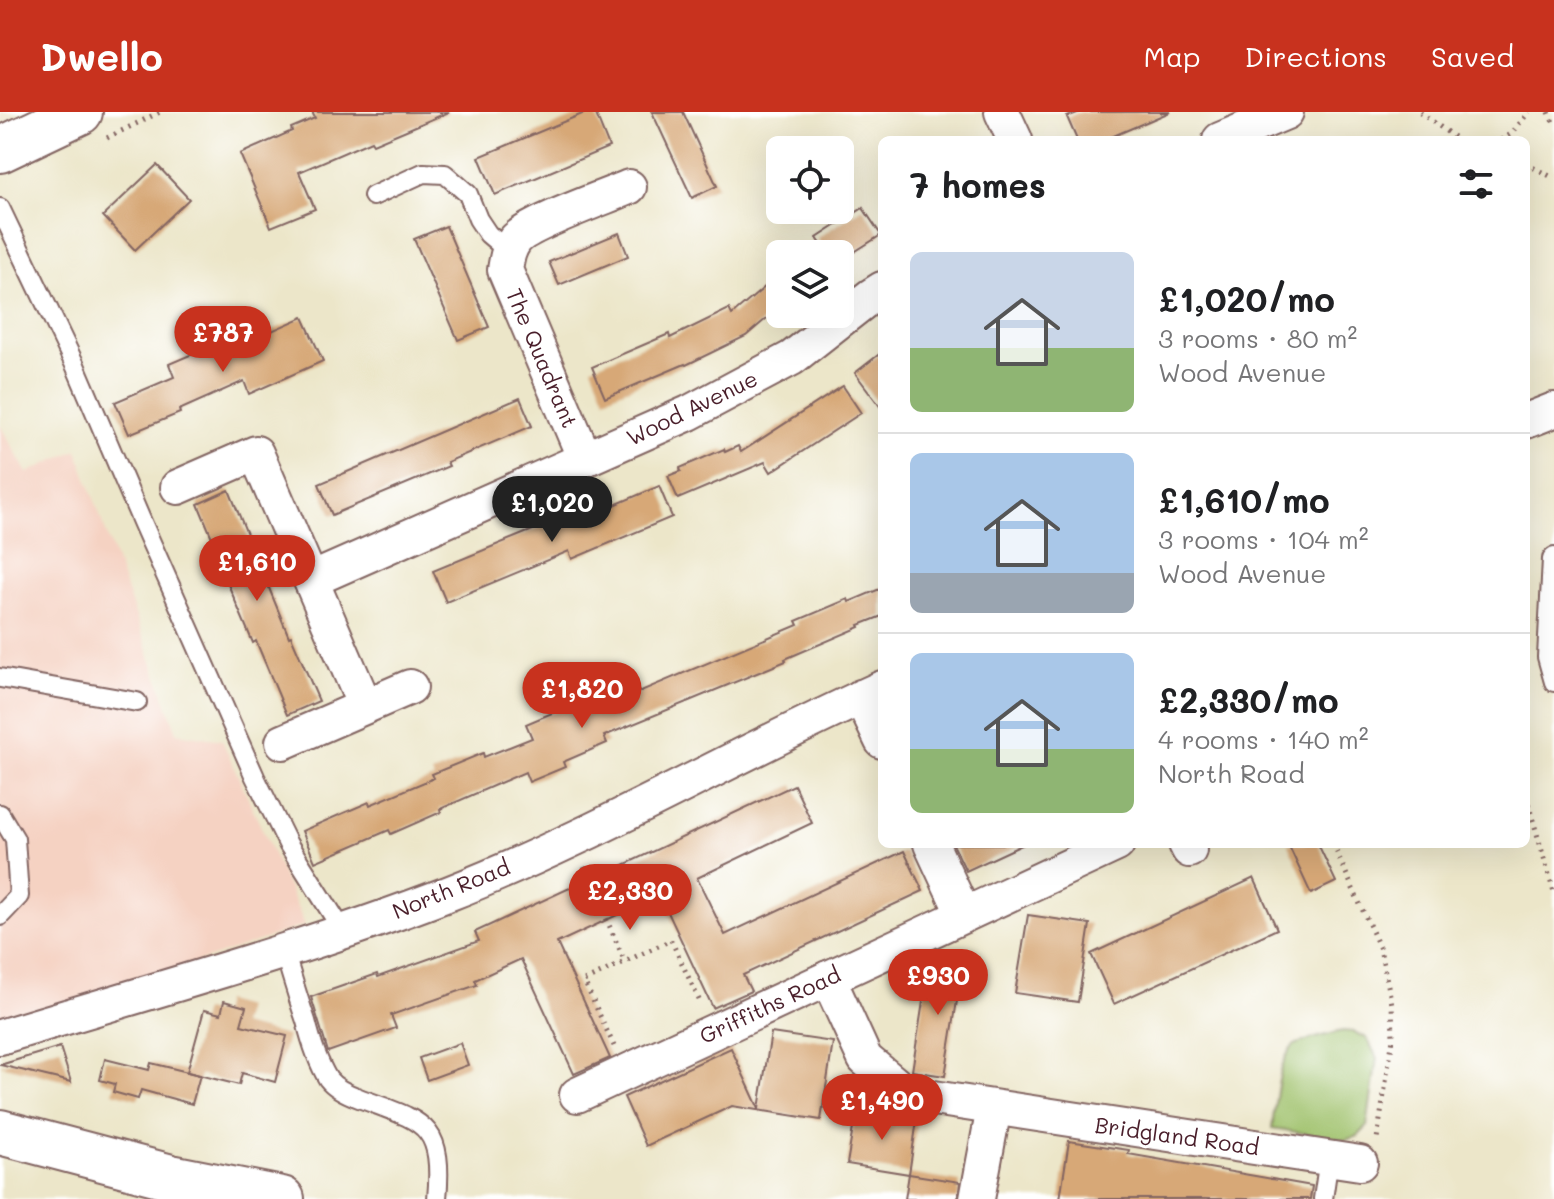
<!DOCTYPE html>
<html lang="en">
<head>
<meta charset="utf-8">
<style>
  :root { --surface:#fff; --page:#f2f2f2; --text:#202124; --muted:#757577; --line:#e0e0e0; --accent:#c8321e }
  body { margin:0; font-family:Mali,sans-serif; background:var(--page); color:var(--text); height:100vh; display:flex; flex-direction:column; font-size:30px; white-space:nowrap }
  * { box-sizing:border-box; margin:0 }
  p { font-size:26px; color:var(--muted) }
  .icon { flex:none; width:44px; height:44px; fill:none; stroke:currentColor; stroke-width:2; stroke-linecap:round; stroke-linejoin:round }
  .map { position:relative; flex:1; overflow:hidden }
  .drawer { position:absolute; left:878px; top:24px; width:652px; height:712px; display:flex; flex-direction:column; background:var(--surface); border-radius:12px; box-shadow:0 8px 32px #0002 }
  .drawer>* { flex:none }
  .buttons { position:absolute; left:766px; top:24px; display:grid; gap:16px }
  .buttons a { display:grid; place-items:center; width:88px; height:88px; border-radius:12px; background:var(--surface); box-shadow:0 8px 32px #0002; font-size:40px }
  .price { position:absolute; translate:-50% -68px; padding:0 18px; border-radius:28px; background:var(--accent); color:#fff; font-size:26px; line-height:52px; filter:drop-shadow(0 2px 4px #0008) }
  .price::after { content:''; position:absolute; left:50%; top:48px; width:24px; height:18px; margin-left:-12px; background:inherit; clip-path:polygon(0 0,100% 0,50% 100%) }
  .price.on { background:#222; color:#fff }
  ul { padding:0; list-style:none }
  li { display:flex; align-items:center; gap:24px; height:200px; padding:0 32px }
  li+li { border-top:2px solid var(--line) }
  li span { display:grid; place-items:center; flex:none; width:224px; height:160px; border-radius:12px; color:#555 }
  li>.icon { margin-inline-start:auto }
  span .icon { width:96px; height:96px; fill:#fffc; stroke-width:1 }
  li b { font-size:34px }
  h2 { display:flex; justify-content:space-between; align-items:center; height:96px; padding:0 32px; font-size:34px }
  header { display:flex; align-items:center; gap:48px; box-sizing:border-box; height:112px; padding:0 40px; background:var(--accent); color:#fff }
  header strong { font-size:38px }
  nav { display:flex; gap:44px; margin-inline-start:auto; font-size:28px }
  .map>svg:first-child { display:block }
</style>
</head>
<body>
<header>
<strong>Dwello</strong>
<nav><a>Map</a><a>Directions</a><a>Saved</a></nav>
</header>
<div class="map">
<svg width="1554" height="1087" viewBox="0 0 1554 1087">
  <rect width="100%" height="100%" fill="#fff"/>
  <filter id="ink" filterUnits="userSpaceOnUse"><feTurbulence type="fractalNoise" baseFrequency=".0125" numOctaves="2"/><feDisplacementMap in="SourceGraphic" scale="16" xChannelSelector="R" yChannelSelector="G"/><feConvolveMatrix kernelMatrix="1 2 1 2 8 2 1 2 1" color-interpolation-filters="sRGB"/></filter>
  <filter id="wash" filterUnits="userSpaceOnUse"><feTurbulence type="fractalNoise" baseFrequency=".006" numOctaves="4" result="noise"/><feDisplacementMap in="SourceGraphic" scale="32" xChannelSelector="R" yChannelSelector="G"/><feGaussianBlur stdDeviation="1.8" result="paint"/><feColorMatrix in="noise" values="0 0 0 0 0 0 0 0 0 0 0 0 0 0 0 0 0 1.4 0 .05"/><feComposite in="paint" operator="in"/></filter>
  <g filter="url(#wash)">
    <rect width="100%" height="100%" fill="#ece6c9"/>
    <polygon fill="#f5d2c2" points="0,313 27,361 77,338 177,621 222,628 305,813 126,875 0,910"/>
    <path fill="#9fc16a" stroke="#74704a" stroke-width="2" d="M1343,919L1354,920L1367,926L1377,946L1367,1015L1358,1024L1345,1028L1272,1016C1275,996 1278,945 1295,933C1302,929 1334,921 1343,919Z"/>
    <g id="blocks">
      <g fill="#d7a877">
        <polygon points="312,0 449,0 373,32 371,29 299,60 315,97 271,115 240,42 292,19 291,16 315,6"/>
        <polygon points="587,0 595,0 609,35 495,83 479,45"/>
        <polygon points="652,0 683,0 717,74 692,86"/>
        <polygon points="1080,0 1170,0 1104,28 1077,28 1067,5"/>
        <polygon points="157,53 189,87 135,138 103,104"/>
        <polygon points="863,96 881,123 851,142 828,142 817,126"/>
        <polygon points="446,114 489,215 458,228 414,127"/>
        <polygon points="619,121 628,144 559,173 549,150"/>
        <polygon points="780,162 780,195 746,224 686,253 685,252 605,286 592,255 669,222 670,226 729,197 732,203"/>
        <polygon points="303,205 323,249 249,282 244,269 179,298 180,301 129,322 115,290 174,265 169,252 218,231 222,241"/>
        <polygon points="882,240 882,297 855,261"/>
        <polygon points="843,274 861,301 771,360 765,350 678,387 668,364 681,359 680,356 724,337 725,340 738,334 741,340"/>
        <polygon points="520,286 532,314 447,350 449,354 332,403 319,372"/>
        <polygon points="659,374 672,405 572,447 569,439 446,490 433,459 545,413 549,421"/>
        <polygon points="229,378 289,525 291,524 319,589 287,603 256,529 253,531 225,465 228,464 198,392"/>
        <polygon points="882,476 882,504 859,513 860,515 785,547 786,549 604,624 607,631 563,650 565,655 529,670 525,660 440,697 441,700 391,722 389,718 315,750 302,719 369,690 370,693 434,666 432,662 483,641 484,645 532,626 526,612 564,596 562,591 599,575 604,588 632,576 634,582 798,513 796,509 848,487 849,490"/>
        <polygon points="794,673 812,711 697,766 725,823 904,739 923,779 743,863 751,879 713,896 660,783 557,831 610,946 574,962 521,847 475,868 477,873 391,903 396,916 328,940 311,885 377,862 378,865 479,829 475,820 576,773 577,775"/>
        <polygon points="953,732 1024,732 966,759"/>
        <polygon points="1288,732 1318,732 1336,770 1311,782"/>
        <polygon points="1254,766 1277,817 1114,892 1091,842"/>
        <polygon points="1028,803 1090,812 1078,890 1015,881"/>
        <polygon points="930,846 963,851 945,964 912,959"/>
        <polygon points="224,889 246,895 241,913 287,924 275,970 242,961 239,973 187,960 204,898 221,902"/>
        <polygon points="771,921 833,930 821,1008 732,994 646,1034 624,985 731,936 759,997"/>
        <polygon points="460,931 468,953 427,968 419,946"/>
        <polygon points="60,935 71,970 0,953"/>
        <polygon points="105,947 149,958 151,951 200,963 192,992 141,978 138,987 113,980 115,972 100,968"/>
        <polygon points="856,998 917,1008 909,1062 847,1052"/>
        <polygon points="1069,1029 1129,1038 1128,1042 1312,1074 1310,1087 1060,1087"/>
        <polygon points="909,1062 960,1070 958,1087 905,1087"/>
      </g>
    </g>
  </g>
  <g filter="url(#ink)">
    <use href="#blocks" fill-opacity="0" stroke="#836562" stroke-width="2"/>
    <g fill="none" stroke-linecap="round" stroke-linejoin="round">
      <defs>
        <g id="lane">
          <polyline points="373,84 423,61 445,62 468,82 478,107 488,122 508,139"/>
          <polyline points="0,96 75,253 142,410 255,665 288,732 343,819"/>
          <polyline points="1554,445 1552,447 1547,545 1554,570"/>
          <polyline points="0,566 137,590"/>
          <polyline points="0,702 15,727 19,784 0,804"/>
          <path d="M284,839C291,862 298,886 306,909C311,929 317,949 328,967C335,976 348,982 359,986C423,1010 444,1010 437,1087"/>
          <polyline points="1323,1087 1329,1046"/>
        </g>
        <g id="street">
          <polyline points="1002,0 1015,28"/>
          <polyline points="1220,28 1286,0"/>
          <polyline points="1526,309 1554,298"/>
          <path d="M585,347L505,158C507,146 508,138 515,128C528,112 606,85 629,75"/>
          <polyline points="178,375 256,341 365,594"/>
          <polyline points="311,468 689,301 792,246 871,184 882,177"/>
          <polyline points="861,585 882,629"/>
          <polyline points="283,630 410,575"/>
          <polyline points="931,732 964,803"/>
          <polyline points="1186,732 1189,738"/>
          <polyline points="828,866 865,947 907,982 1360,1051"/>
          <path d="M0,925C150,879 303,838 450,781C598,723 737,641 882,576"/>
          <polyline points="577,983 1117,732"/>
          <polyline points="977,1087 994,996"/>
        </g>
        <g id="primary">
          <polyline points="0,38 80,0"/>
          <polyline points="0,1020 171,1065 282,1087"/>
        </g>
      </defs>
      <use href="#lane" stroke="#836562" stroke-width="22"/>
      <use href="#street" stroke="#836562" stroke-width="38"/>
      <use href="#primary" stroke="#836562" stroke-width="48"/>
      <g stroke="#836562" stroke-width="5" stroke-dasharray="2 6" stroke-linecap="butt">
        <polyline points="1420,0 1458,28"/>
        <polyline points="1549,0 1554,13"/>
        <polyline points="107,26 160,0"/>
        <polyline points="1501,28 1511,22 1529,0"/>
        <polyline points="1526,52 1554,66"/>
        <polyline points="1526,684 1554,780"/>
        <polyline points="1333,732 1380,837 1392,892 1393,926 1377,1027"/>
        <polyline points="584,755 625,850"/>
        <polyline points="614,934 584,869 671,828 701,892"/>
      </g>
      <use href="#lane" stroke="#fff" stroke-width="18"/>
      <use href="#street" stroke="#fff" stroke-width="34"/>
      <use href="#primary" stroke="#fff" stroke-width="44"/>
    </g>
  </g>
  <g text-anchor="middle" stroke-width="6" stroke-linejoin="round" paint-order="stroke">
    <g font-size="22" fill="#4a1f2b" stroke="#fff">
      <text transform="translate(542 246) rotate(67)" y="8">The Quadrant</text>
      <text transform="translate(692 296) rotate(-26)" y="8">Wood Avenue</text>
      <text transform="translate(451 777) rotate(-22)" y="8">North Road</text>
      <text transform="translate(770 893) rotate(-25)" y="8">Griffiths Road</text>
      <text transform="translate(1177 1024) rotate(8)" y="8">Bridgland Road</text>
    </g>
  </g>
</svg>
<div class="buttons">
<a><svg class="icon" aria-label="locate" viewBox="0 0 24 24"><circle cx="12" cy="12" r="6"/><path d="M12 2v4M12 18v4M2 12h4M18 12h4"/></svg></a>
<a><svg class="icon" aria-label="layers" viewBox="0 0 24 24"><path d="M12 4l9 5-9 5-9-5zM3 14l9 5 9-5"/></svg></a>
</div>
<b class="price" style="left:223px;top:262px">£787</b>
<b class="price on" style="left:552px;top:432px">£1,020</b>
<b class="price" style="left:257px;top:491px">£1,610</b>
<b class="price" style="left:582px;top:618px">£1,820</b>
<b class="price" style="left:630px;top:820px">£2,330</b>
<b class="price" style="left:938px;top:905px">£930</b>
<b class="price" style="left:882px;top:1030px">£1,490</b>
<section class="drawer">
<h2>7 homes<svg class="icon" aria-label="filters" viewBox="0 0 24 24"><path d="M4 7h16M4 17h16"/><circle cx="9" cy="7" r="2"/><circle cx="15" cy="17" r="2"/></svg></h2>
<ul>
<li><span style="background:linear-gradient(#c9d6e8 60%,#8fb573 0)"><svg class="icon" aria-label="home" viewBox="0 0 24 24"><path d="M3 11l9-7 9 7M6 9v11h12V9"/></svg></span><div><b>£1,020/mo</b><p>3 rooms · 80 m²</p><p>Wood Avenue</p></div></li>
<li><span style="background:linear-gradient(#a9c7e8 75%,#9aa5b1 0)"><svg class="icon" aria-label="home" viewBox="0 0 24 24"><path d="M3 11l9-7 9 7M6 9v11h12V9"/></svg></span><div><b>£1,610/mo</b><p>3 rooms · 104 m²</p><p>Wood Avenue</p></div></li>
<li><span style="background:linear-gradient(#a9c7e8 60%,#8fb573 0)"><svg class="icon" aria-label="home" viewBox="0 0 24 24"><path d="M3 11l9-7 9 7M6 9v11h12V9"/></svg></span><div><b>£2,330/mo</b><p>4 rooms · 140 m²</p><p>North Road</p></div></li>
</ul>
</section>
</div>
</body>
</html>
